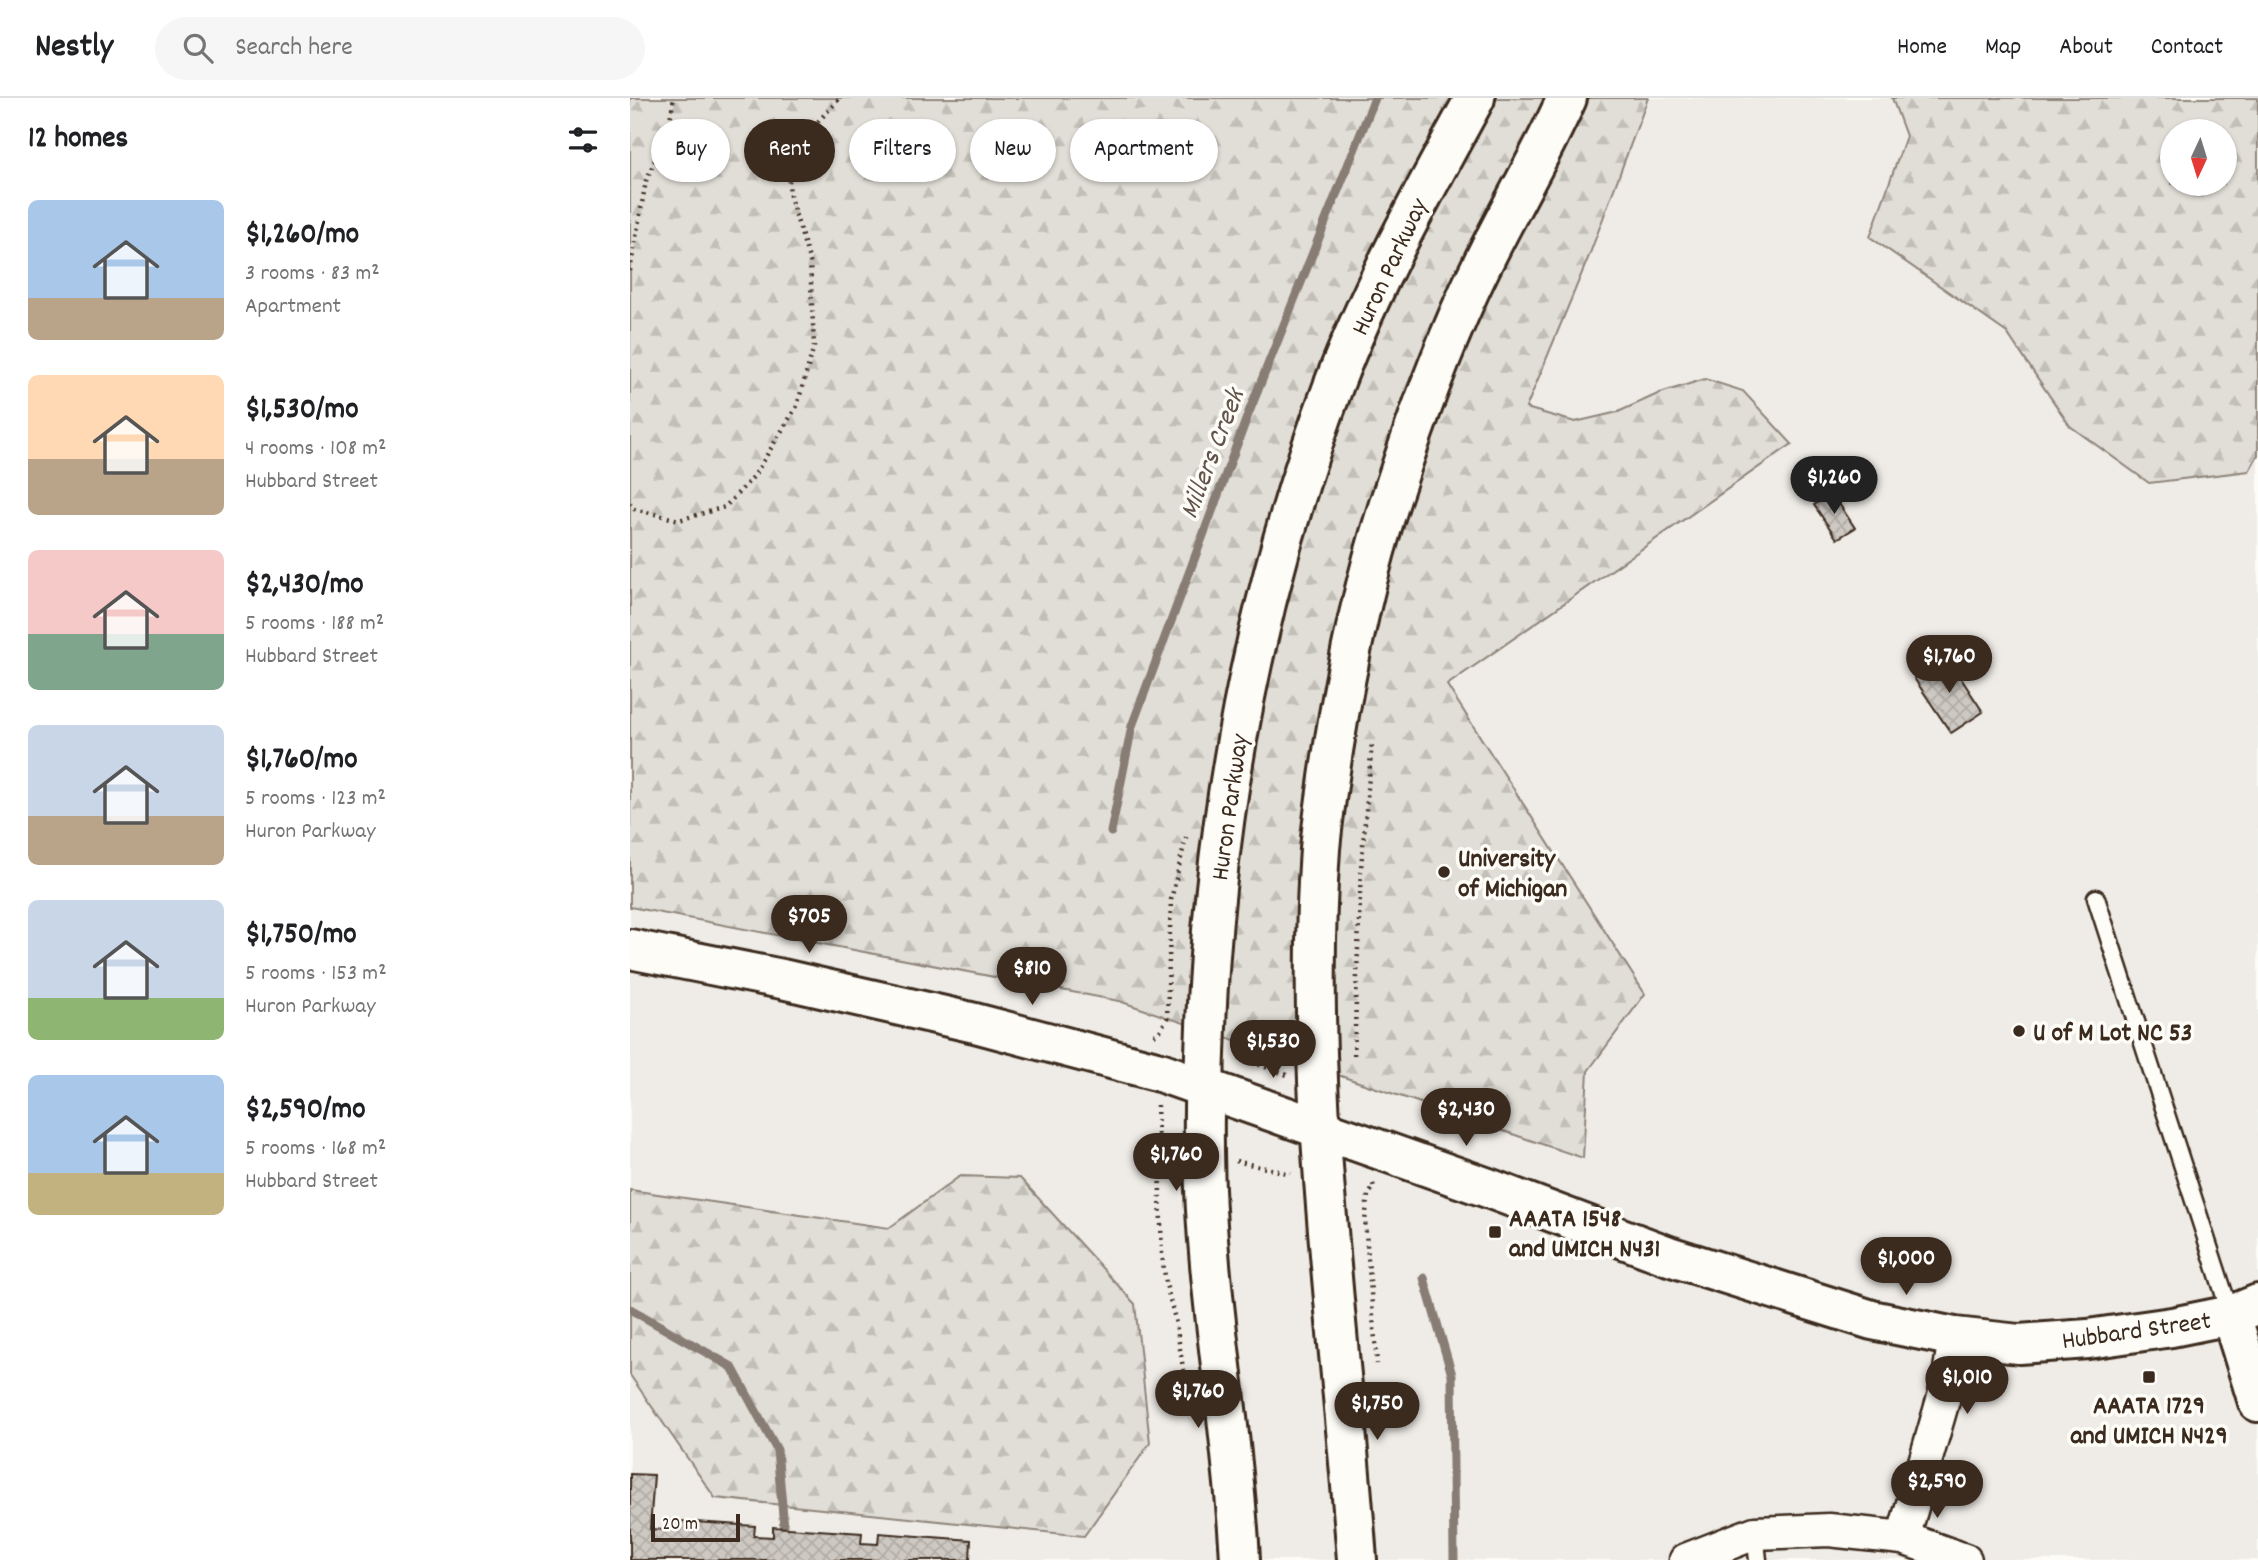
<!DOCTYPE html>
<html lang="en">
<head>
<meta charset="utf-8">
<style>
  :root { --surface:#fff; --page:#f6f6f6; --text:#202124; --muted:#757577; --line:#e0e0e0; --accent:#3b2a1e }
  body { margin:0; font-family:Dekko,sans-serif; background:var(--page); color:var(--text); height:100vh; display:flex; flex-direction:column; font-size:26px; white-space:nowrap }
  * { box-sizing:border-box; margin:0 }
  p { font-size:23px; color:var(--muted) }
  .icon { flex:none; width:38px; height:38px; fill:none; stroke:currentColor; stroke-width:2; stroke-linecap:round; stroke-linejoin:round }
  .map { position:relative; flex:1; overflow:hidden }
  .side { display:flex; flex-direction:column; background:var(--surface); width:630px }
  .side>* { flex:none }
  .banner { position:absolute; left:21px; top:21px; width:665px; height:63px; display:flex; gap:14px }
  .needle { width:46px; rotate:184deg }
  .buttons { position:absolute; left:1530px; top:21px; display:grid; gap:14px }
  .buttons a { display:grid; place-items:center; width:77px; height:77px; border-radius:50%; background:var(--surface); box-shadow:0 2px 5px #0004; font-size:35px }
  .scale { position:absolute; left:21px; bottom:18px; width:89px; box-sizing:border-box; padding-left:7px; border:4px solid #3b2a1e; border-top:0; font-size:19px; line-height:24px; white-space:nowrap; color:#3b2a1e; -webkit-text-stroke:5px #fdfcf7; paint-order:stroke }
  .price { position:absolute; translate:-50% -60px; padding:0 16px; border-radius:24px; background:var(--accent); color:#fff; font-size:23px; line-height:46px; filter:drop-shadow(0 2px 4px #0008) }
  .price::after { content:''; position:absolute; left:50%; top:42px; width:21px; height:16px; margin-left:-10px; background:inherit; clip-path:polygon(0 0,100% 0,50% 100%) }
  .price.active { background:#222; color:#fff }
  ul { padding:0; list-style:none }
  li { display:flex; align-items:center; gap:21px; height:175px; padding:0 28px }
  li span { display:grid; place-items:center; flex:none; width:196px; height:140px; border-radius:10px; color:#555 }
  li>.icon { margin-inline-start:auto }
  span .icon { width:84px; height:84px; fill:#fffc; stroke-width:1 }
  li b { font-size:30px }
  h2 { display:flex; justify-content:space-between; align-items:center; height:84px; padding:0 28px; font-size:30px }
  .tag { padding:0 24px; border-radius:32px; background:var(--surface); box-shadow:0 2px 5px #0004; font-size:24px; line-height:63px }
  .tag.active { background:var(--accent); color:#fff }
  header { display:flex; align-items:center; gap:42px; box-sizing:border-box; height:98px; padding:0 35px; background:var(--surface); border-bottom:2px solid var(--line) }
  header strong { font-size:33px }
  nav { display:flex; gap:38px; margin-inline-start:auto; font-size:24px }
  .search { width:490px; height:63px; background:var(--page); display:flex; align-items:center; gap:18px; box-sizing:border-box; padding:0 24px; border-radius:38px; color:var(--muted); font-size:26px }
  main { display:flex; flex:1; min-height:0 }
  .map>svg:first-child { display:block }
</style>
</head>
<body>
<header>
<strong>Nestly</strong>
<div class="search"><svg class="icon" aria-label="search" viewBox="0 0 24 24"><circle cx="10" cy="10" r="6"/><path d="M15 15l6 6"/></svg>Search here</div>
<nav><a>Home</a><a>Map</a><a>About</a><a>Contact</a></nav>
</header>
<main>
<section class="side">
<h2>12 homes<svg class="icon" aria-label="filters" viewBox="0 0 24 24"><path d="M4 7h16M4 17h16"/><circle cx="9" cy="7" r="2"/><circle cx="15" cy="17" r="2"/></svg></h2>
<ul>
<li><span style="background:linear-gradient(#a9c7e8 70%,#b9a48a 0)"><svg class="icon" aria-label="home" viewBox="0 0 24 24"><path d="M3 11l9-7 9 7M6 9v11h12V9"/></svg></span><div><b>$1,260/mo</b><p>3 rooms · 83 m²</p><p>Apartment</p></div></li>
<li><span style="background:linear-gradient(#ffd9b3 60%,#b9a48a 0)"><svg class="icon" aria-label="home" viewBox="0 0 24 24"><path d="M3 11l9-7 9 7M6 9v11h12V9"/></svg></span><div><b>$1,530/mo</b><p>4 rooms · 108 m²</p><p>Hubbard Street</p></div></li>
<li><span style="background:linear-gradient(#f6c9c9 60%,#7fa58c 0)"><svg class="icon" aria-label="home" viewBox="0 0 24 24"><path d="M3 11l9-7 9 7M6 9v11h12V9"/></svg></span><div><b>$2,430/mo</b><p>5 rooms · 188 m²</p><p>Hubbard Street</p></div></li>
<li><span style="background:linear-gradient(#c9d6e8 65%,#b9a48a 0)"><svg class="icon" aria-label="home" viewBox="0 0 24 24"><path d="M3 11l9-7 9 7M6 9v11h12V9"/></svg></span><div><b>$1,760/mo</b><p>5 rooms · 123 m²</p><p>Huron Parkway</p></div></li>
<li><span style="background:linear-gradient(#c9d6e8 70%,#8fb573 0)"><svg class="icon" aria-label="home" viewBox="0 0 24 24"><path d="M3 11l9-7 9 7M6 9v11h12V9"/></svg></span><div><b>$1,750/mo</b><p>5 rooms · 153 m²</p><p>Huron Parkway</p></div></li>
<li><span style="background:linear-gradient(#a9c7e8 70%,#c2b280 0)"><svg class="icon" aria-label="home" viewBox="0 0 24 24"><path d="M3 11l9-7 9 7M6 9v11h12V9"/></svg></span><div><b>$2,590/mo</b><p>5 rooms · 168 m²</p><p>Hubbard Street</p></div></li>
</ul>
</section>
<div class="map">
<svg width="1628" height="1462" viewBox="0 0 1628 1462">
  <defs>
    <pattern id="forest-firs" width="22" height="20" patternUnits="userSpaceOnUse" patternTransform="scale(1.75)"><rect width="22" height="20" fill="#e1ded7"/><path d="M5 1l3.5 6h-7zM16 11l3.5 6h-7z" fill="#c2bfb8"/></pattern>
    <pattern id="building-cross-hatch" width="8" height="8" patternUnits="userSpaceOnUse" patternTransform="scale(1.75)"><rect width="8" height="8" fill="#cdc8c2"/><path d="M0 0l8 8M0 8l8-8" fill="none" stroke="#b1aca6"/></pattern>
  </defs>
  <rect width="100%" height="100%" fill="#fdfcf7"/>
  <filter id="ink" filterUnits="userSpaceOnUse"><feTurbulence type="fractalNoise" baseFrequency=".0143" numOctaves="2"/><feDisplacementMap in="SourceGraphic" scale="14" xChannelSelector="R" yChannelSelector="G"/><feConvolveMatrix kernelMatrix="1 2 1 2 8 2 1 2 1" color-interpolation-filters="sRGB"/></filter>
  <g filter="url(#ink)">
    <path fill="#efece7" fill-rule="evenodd" d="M0,0H1628V1462H0ZM1542,33H1594V86H1542Z"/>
    <g fill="url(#forest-firs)" stroke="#8e847a" stroke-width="2" fill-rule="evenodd">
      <polygon points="0,0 1018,0 959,158 896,310 945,324 988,314 1030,295 1075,281 1113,293 1162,346 817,587 1015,896 958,973 953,1060 489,903 0,809"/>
      <path d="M1262,0H1628V357L1619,373L1519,385L1440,328L1377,235L1240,139L1276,38ZM1594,33V86H1542V33Z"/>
      <polygon points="330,1078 390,1080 505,1206 520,1345 454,1438 85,1400 0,1277 0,1092 259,1130"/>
    </g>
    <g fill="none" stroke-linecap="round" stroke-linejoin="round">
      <g stroke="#887d74" stroke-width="9">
        <polyline points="481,734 502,628 619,314 745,0"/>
        <polyline points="794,1180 822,1277 824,1462"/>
        <polyline points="0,1211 102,1269 147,1352 157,1462"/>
      </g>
    </g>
    <g fill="url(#building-cross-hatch)" stroke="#3b2a1e" stroke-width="2">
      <polygon points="1202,395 1225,430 1207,441 1184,407"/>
      <polygon points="1317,559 1353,614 1321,635 1284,580"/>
      <polygon points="0,1376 24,1377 20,1431 36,1432 36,1422 125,1428 124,1438 143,1439 143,1429 232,1435 231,1445 248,1446 249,1435 341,1442 340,1462 0,1462"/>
    </g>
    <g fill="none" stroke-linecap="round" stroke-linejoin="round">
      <defs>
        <g id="service">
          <polyline points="1466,800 1601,1217"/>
          <polyline points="1125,1435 1128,1462"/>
        </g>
        <g id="minor">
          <polyline points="1273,1440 1318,1285 1325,1239"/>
          <polyline points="1056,1462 1125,1435 1199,1432 1273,1440 1335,1462"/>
        </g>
        <g id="tertiary">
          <polyline points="0,851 152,881 345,925 530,974 858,1090 1039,1158 1242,1222 1325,1239 1389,1246 1458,1241 1542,1229 1601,1217 1628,1206"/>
          <polyline points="1601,1217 1628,1304"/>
        </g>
        <g id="secondary">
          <path d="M610,1462C603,1325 575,1190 574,1053C571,792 612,532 704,286C742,187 794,93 845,0"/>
          <path d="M727,1462C710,1225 673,989 690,751C693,718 698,686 703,653C717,564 736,473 765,388C786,323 810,258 838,196C868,129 907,67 937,0"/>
        </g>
      </defs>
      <use href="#service" stroke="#3b2a1e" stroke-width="21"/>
      <use href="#minor" stroke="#3b2a1e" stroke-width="37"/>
      <use href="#tertiary" stroke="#3b2a1e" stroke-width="44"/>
      <use href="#secondary" stroke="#3b2a1e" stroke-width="44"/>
      <g stroke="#3b2a1e" stroke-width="4.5" stroke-dasharray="2 5" stroke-linecap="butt">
        <polyline points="0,173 16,83 38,32 44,0"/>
        <polyline points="0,405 4,411 49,422 95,409 124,378 167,308 184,248 180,164 160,99 158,68 182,30 210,0"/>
        <polyline points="524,937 530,933 537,920 541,802 556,739"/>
        <polyline points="724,957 731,770 742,644"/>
        <polyline points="609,959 657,977"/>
        <polyline points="527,1007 532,1156 536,1186 546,1225 555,1283"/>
        <polyline points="606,1063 661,1076"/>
        <polyline points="743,1086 744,1089 738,1097 735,1123 747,1266"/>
      </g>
      <use href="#service" stroke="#fdfcf7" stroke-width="16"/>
      <use href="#minor" stroke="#fdfcf7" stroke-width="32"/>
      <use href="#tertiary" stroke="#fdfcf7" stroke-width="38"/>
      <use href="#secondary" stroke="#fdfcf7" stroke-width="38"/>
    </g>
  </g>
  <g fill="#3b2a1e" stroke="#fdfcf7" stroke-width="2.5">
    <circle cx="814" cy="774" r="7"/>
    <circle cx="1389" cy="933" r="7"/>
    <rect x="858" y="1127" width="14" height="14" rx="3.5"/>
    <rect x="1512" y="1272" width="14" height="14" rx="3.5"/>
  </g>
  <g text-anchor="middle" stroke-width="7" stroke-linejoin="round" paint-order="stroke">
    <g font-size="26" fill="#3b2a1e" stroke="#fdfcf7">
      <text transform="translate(758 168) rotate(-65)" y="9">Huron Parkway</text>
      <text transform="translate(598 709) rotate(-82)" y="9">Huron Parkway</text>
      <text transform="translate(1506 1231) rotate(-8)" y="9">Hubbard Street</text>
    </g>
    <g font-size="26" font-weight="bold" fill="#3b2a1e" stroke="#fdfcf7" text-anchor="start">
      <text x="828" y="768">University<tspan x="828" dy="30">of Michigan</tspan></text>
      <text x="1403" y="942">U of M Lot NC 53</text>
      <text x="879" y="1128">AAATA 1548<tspan x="879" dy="30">and UMICH N431</tspan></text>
      <text x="1519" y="1315" text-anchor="middle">AAATA 1729<tspan x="1519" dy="30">and UMICH N429</tspan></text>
    </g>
    <g font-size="28" font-style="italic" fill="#615349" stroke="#fdfcf7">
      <text transform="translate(580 355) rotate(-69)" y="10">Millers Creek</text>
    </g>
  </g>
</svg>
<div class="buttons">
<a><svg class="needle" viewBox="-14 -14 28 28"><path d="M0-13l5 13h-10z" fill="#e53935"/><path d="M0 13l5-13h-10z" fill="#757577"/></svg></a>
</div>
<div class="scale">20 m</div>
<b class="price active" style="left:1204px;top:418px">$1,260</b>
<b class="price" style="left:1319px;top:597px">$1,760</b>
<b class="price" style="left:179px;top:857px">$705</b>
<b class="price" style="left:402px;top:909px">$810</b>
<b class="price" style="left:643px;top:982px">$1,530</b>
<b class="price" style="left:836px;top:1050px">$2,430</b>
<b class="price" style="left:546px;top:1095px">$1,760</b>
<b class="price" style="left:1276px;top:1199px">$1,000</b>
<b class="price" style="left:1337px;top:1318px">$1,010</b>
<b class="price" style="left:568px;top:1332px">$1,760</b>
<b class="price" style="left:747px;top:1344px">$1,750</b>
<b class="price" style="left:1307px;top:1422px">$2,590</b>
<div class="banner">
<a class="tag">Buy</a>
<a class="tag active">Rent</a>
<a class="tag">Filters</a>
<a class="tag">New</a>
<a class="tag">Apartment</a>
</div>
</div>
</main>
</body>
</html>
